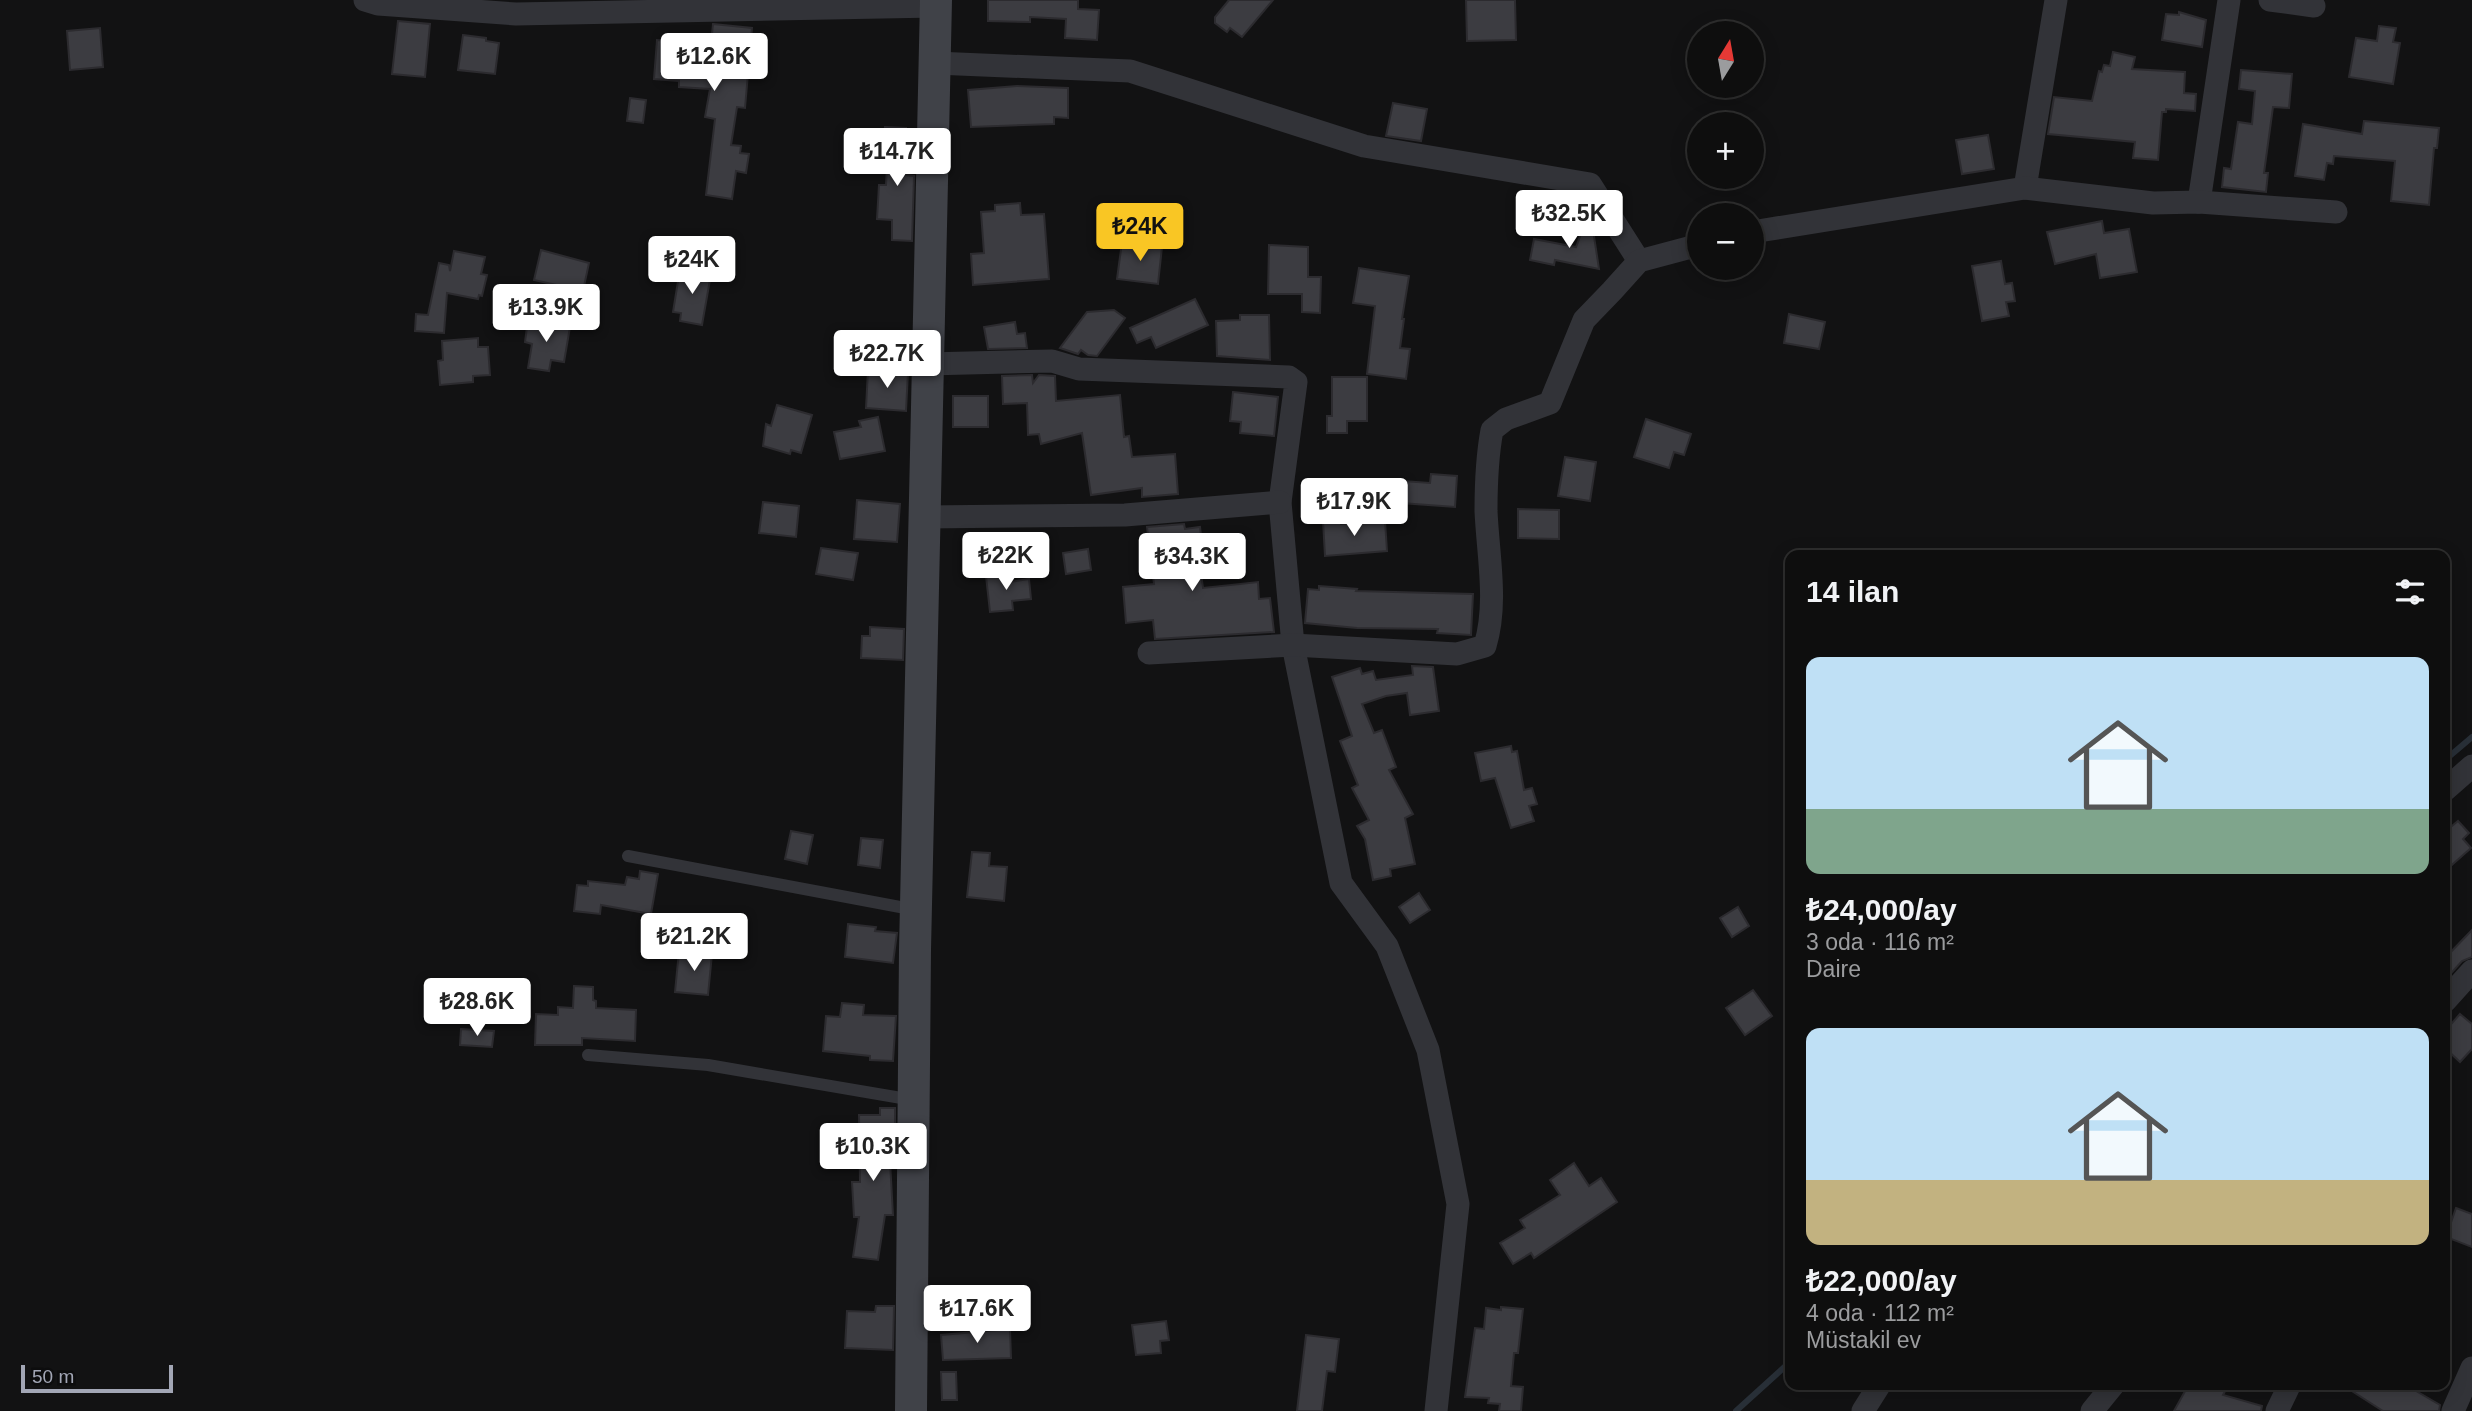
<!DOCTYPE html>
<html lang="tr">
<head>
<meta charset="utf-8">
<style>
  :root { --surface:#0e0e0e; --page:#1c1c1c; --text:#f1f3f6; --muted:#9b9c9e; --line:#2e2e2e; --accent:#f9c624 }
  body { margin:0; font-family:Helvetica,sans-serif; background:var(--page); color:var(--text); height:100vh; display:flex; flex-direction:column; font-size:26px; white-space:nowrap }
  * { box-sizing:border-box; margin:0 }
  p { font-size:23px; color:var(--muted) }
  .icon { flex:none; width:38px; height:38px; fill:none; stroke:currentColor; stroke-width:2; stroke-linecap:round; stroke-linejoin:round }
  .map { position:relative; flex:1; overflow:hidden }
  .side { position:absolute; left:1785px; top:550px; width:665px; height:840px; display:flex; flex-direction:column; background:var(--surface); border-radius:14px; box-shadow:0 4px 18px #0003,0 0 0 2px var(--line) }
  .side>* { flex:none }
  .needle { width:46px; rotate:11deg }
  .fabs { position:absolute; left:1687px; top:21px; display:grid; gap:14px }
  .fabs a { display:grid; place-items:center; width:77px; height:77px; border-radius:50%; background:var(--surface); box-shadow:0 4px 18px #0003,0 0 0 2px var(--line); font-size:35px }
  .scale { position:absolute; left:21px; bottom:18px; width:152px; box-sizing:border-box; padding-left:7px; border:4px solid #a2a6b5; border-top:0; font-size:19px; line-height:24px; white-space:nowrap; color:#a2a6b5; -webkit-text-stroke:5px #0d0d0e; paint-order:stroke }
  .price { position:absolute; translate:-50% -60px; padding:0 16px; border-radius:7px; background:#fff; color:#222; font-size:23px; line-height:46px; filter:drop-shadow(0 2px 4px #0008) }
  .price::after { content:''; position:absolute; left:50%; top:42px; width:21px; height:16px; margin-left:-10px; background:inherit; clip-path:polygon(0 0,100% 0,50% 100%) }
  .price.active { background:var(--accent); color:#111 }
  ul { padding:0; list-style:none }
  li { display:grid; align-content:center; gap:14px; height:371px; padding:0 21px }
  li span { display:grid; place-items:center; height:217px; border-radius:14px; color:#555 }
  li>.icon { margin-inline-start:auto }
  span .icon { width:126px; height:126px; fill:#fffc; stroke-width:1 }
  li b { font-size:30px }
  h2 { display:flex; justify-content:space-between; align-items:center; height:84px; padding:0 21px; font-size:30px }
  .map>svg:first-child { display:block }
</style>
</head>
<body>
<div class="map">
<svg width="2472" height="1411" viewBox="0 0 2472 1411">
  <rect width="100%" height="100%" fill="#121213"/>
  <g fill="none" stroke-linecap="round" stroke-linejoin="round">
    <g stroke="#282f37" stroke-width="6">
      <polyline points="2445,760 2472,737"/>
      <polyline points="1736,1411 1790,1362"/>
    </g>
  </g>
  <g fill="#3c3c41" stroke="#2c2b2f" stroke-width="2">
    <polygon points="988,0 1078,0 1078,9 1099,10 1097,40 1065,38 1066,19 1030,17 1030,22 988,21"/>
    <polygon points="1229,0 1273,0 1242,37 1230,28 1227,32 1215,23 1215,17"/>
    <polygon points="1466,0 1515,0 1516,40 1467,41"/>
    <polygon points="2179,12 2206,20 2202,47 2162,40 2166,14 2179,15"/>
    <polygon points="398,21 430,24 425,77 392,74"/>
    <polygon points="713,24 752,28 745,108 737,107 731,145 741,146 740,153 749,154 746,173 736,171 732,199 706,195 715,119 705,117 710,89 679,87 679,81 654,79 657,40 711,44"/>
    <polygon points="2379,26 2396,28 2393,42 2400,43 2393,84 2349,77 2356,38 2377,41"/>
    <polygon points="100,28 103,67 70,70 67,31"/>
    <polygon points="463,35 486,38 486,41 499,43 495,74 458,70"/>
    <polygon points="2113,52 2135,57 2132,69 2185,72 2184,93 2196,94 2195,111 2166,109 2166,112 2162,112 2158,160 2133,158 2135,142 2048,134 2054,97 2092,101 2099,71 2102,72 2104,65 2110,66"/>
    <polygon points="2241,70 2292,74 2289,108 2273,107 2264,173 2268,173 2266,192 2222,187 2224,168 2231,169 2238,122 2252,124 2255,91 2239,89"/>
    <polygon points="1017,86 1068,88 1068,118 1054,117 1054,124 971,127 968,90"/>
    <polygon points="630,98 646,100 643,123 627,121"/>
    <polygon points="1393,103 1427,109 1421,141 1386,136"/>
    <polygon points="2364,121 2439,128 2437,148 2434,148 2429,205 2391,201 2395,161 2334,156 2333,164 2327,163 2324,180 2295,176 2303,124 2362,134"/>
    <polygon points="885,127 906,128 904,175 914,176 912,241 892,240 892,220 877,219 879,185 886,185 888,149 885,148"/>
    <polygon points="1988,135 1994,169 1962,174 1956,140"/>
    <polygon points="1020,203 1021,215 1044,214 1049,279 973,285 971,254 984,253 981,212 995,211 995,205"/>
    <polygon points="1590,210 1599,269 1555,260 1554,265 1530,260 1534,239 1576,247"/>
    <polygon points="2102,221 2104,233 2129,229 2137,272 2100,278 2096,254 2055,264 2047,232"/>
    <polygon points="1122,242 1162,247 1158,284 1117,279"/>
    <polygon points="1269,245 1308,247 1308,277 1321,277 1320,313 1302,312 1302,294 1268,294"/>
    <polygon points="541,250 589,263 583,291 534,280"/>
    <polygon points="454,251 485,257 481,274 487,275 482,296 479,295 478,299 447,293 444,333 415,331 416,314 428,315 439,263 449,265 450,271"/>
    <polygon points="2001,261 2005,284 2012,283 2015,301 2006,302 2009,316 1982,321 1972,266"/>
    <polygon points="1359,268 1409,276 1402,319 1404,319 1400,348 1410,349 1406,379 1367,374 1375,306 1353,303"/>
    <polygon points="680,269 711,274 702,325 680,321 681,313 673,312"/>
    <polygon points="1195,299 1208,325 1156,348 1151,337 1137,343 1130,328"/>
    <polygon points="1114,310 1125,318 1097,356 1088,355 1081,350 1078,354 1060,348 1087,312"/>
    <polygon points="1789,314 1825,322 1819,349 1784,343"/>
    <polygon points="1240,315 1269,315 1270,360 1217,356 1216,321 1240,320"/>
    <polygon points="528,319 570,327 564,362 551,360 549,371 528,368 532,344 525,342"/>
    <polygon points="1015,322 1017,334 1025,333 1027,348 988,349 984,327"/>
    <polygon points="478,338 478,347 488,347 490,375 473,376 473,382 440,385 438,361 443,360 442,341"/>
    <polygon points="868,370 908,372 906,411 866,408"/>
    <polygon points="1032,375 1033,383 1039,375 1055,376 1056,401 1120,395 1124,437 1129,436 1132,457 1175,454 1178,494 1142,497 1142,488 1091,495 1082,433 1041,444 1039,434 1028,435 1027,403 1003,404 1002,376"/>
    <polygon points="1332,377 1367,377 1367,421 1347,421 1347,433 1327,433 1327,416 1332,416"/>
    <polygon points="1233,392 1278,397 1274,436 1240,433 1241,422 1230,421"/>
    <rect x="953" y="396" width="35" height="31"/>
    <polygon points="777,405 812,415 801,453 791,450 790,454 763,446 766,424 771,426"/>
    <polygon points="878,417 885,451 840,459 834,432 861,427 859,421"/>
    <polygon points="1646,419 1691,434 1684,455 1674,452 1669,468 1634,457"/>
    <polygon points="1565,457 1596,462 1590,501 1558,496"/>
    <polygon points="1431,474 1457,476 1455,507 1401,503 1403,481 1430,483"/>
    <polygon points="857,500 900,504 897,542 854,539"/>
    <polygon points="763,502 799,506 796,537 759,533"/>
    <polygon points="1518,509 1559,510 1559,539 1518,538"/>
    <polygon points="1341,519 1341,524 1385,521 1387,551 1325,556 1323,521"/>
    <polygon points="1184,524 1185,529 1200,527 1203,552 1198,552 1203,588 1258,582 1259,599 1270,598 1274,632 1155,639 1153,620 1126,623 1123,587 1154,584 1147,527"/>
    <polygon points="821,548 858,553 853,580 816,574"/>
    <polygon points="1088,549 1091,570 1066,574 1063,553"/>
    <polygon points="1008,573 1009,582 1029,579 1031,599 1012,601 1013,610 990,612 986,576"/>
    <polygon points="1319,586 1357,589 1356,591 1473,594 1471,635 1437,633 1438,629 1357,628 1305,623 1308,589 1319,590"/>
    <polygon points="870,627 904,629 903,660 861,658 862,636 870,636"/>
    <polygon points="1412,666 1433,667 1439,711 1410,715 1407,693 1386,696 1362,704 1374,733 1382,730 1396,767 1389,770 1413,814 1405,818 1415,864 1390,869 1391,876 1373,880 1365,839 1357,826 1369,820 1352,788 1358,785 1340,741 1352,736 1332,677 1360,668 1362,674 1373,671 1376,680 1413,675"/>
    <polygon points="1511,746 1512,752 1517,751 1524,790 1532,788 1537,804 1529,806 1534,821 1511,828 1495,778 1481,781 1475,753"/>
    <polygon points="2445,819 2452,826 2458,821 2469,833 2463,839 2471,848 2445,871"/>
    <polygon points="791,831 813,835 807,864 785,859"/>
    <polygon points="861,838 883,840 880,868 858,865"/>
    <polygon points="972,852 990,853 989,866 1007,867 1004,901 967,897"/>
    <polygon points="640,871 658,874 651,914 601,905 600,914 574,911 577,885 588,886 588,881 625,885 627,877 639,879"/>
    <polygon points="1419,893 1430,910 1410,923 1399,907"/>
    <polygon points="1738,907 1749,926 1732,937 1720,918"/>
    <polygon points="848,924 876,927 875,931 897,933 893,963 845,957"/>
    <polygon points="2472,930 2472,957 2462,961 2445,980 2445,958"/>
    <polygon points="679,951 712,954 708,995 675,992"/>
    <polygon points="574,986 593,987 593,1000 596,1001 596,1008 636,1010 635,1041 582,1038 582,1045 535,1045 536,1014 558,1015 558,1007 573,1008"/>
    <polygon points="1753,990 1772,1016 1745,1035 1726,1008"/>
    <polygon points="842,1003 864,1005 863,1015 896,1016 893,1061 870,1060 870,1056 823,1051 826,1016 840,1017"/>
    <polygon points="2460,1014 2472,1024 2472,1049 2460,1062 2445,1048 2445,1031"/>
    <polygon points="461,1029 494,1031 492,1047 460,1045"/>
    <polygon points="880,1108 895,1108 895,1125 891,1125 890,1161 893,1215 885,1215 878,1260 853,1257 859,1217 854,1217 852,1182 860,1182 859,1115 880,1115"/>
    <polygon points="1574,1163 1589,1186 1601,1178 1617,1202 1534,1258 1531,1253 1513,1264 1500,1243 1525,1228 1520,1220 1560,1195 1550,1180"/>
    <polygon points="2456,1208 2472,1214 2472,1247 2446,1237"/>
    <polygon points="876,1306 894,1306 893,1350 845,1348 847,1311 875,1312"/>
    <polygon points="1501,1307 1523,1309 1518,1353 1514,1353 1511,1386 1523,1387 1521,1411 1499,1411 1500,1404 1488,1403 1489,1398 1465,1397 1475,1328 1484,1329 1486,1308 1501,1310"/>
    <polygon points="1166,1321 1169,1340 1160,1341 1161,1353 1136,1355 1132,1325"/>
    <polygon points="1010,1329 1011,1358 943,1360 941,1335"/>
    <polygon points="1306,1335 1339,1339 1335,1372 1327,1371 1322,1411 1297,1411"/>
    <polygon points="941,1372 956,1372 957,1400 942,1400"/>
    <polygon points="2189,1384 2229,1384 2223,1395 2262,1406 2261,1411 2174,1411"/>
    <polygon points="2341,1384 2404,1384 2440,1405 2439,1411 2383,1411"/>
  </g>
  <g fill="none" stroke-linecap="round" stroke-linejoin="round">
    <g stroke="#323338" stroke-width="12">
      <polyline points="628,856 916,910"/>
      <polyline points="588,1055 708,1065 913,1100"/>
    </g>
    <g stroke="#323338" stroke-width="23">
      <polyline points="365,0 378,4 516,14 936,6"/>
      <polyline points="2270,0 2314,6"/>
      <polyline points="935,63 1130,71 1364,146 1590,184 1639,261"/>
      <polyline points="2025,188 2056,0"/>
      <polyline points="2199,202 2229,0"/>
      <polyline points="1752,232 2025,188 2153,203 2199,202 2336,212"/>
      <polyline points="927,364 1052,361 1079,369 1289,377 1296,382 1280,502 1293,645 1341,883 1387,946 1428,1050 1458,1204 1436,1411"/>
      <polyline points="925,517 1125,515 1280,502"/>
      <path d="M1149,653L1293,645L1457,654L1485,646C1498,603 1488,556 1486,511C1486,484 1487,457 1492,430L1506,419L1550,403L1584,320L1612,291L1639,261L1699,245"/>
      <polyline points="2445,790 2472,766"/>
      <polyline points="2445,1001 2472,971"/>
      <polyline points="1863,1411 1880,1384"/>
      <polyline points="2092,1411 2114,1384"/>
      <polyline points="2277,1411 2290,1384"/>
      <polyline points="2453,1411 2472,1368"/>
    </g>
    <polyline stroke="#404248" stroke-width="32" points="911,1411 915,950 936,0"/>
  </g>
</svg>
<div class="fabs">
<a><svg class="needle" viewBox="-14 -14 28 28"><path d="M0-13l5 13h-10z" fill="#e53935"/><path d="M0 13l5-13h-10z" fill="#9b9c9e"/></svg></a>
<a>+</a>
<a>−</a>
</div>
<div class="scale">50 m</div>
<b class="price" style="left:714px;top:93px">₺12.6K</b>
<b class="price" style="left:897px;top:188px">₺14.7K</b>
<b class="price" style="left:1569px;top:250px">₺32.5K</b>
<b class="price active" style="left:1140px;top:263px">₺24K</b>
<b class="price" style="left:692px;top:296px">₺24K</b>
<b class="price" style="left:546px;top:344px">₺13.9K</b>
<b class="price" style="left:887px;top:390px">₺22.7K</b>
<b class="price" style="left:1354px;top:538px">₺17.9K</b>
<b class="price" style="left:1006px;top:592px">₺22K</b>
<b class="price" style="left:1192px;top:593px">₺34.3K</b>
<b class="price" style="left:694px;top:973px">₺21.2K</b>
<b class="price" style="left:477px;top:1038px">₺28.6K</b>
<b class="price" style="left:873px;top:1183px">₺10.3K</b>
<b class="price" style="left:977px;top:1345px">₺17.6K</b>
<section class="side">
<h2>14 ilan<svg class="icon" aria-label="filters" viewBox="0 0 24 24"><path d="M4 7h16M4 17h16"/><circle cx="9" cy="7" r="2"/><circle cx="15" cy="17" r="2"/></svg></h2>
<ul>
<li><span style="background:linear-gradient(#bfe0f5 70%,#7fa58c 0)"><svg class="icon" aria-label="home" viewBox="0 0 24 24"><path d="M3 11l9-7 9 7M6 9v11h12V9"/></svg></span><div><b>₺24,000/ay</b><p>3 oda · 116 m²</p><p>Daire</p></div></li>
<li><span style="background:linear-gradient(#bfe0f5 70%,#c2b280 0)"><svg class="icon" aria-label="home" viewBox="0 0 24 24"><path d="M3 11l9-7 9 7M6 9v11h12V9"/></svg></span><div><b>₺22,000/ay</b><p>4 oda · 112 m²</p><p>Müstakil ev</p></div></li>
</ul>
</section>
</div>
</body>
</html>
